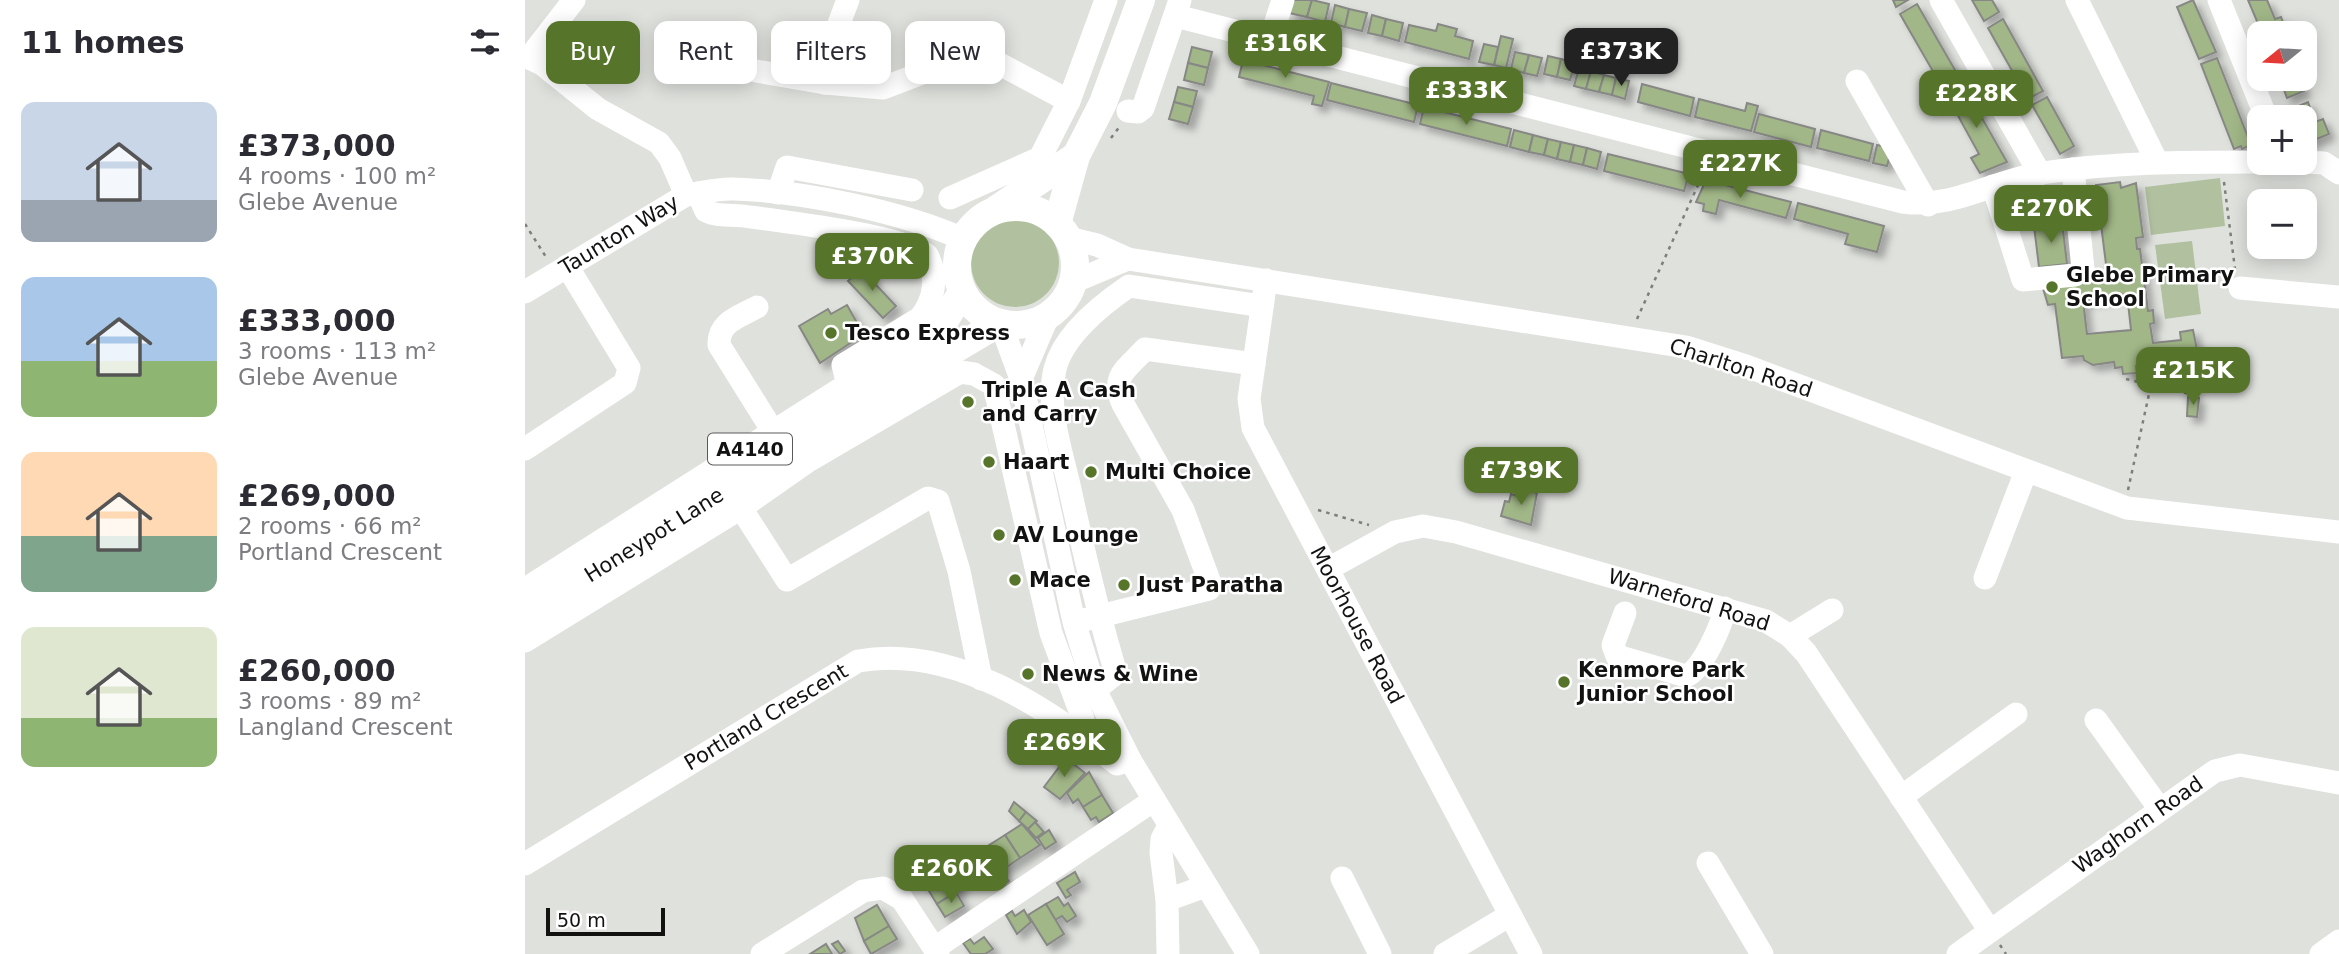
<!DOCTYPE html>
<html lang="en">
<head>
<meta charset="utf-8">
<style>
  :root { --surface:#fff; --page:#f7f7f7; --text:#2b2b33; --muted:#7c7c81; --accent:#57752a }
  body { margin:0; font-family:"DejaVu Sans",sans-serif; background:var(--page); color:var(--text); height:100vh; display:flex; flex-direction:column; font-size:26px; white-space:nowrap }
  * { box-sizing:border-box; margin:0 }
  p { font-size:23px; color:var(--muted) }
  .icon { flex:none; width:38px; height:38px; fill:none; stroke:currentColor; stroke-width:2; stroke-linecap:round; stroke-linejoin:round }
  .map { position:relative; flex:1; overflow:hidden }
  .sheet { display:flex; flex-direction:column; background:var(--surface); width:525px }
  .sheet>* { flex:none }
  .hud { position:absolute; left:21px; top:21px; width:665px; height:63px; display:flex; gap:14px }
  .needle { width:46px; rotate:252deg }
  .fabs { position:absolute; left:1722px; top:21px; display:grid; gap:14px }
  .fabs a { display:grid; place-items:center; width:70px; height:70px; border-radius:14px; background:var(--surface); box-shadow:0 4px 18px #0003; font-size:35px }
  .scale { position:absolute; left:21px; bottom:18px; width:119px; box-sizing:border-box; padding-left:7px; border:4px solid #121311; border-top:0; font-size:19px; line-height:24px; white-space:nowrap; color:#121311; -webkit-text-stroke:5px #fff; paint-order:stroke }
  .price { position:absolute; translate:-50% -60px; padding:0 16px; border-radius:14px; background:var(--accent); color:#fff; font-size:23px; line-height:46px; filter:drop-shadow(0 2px 4px #0008) }
  .price::after { content:''; position:absolute; left:50%; top:42px; width:21px; height:16px; margin-left:-10px; background:inherit; clip-path:polygon(0 0,100% 0,50% 100%) }
  .price.current { background:#222; color:#fff }
  ul { padding:0; list-style:none }
  li { display:flex; align-items:center; gap:21px; height:175px; padding:0 21px }
  li span { display:grid; place-items:center; flex:none; width:196px; height:140px; border-radius:14px; color:#555 }
  li>.icon { margin-inline-start:auto }
  span .icon { width:84px; height:84px; fill:#fffc; stroke-width:1 }
  li b { font-size:30px }
  h2 { display:flex; justify-content:space-between; align-items:center; height:84px; padding:0 21px; font-size:30px }
  .chip { padding:0 24px; border-radius:14px; background:var(--surface); box-shadow:0 4px 18px #0003; font-size:24px; line-height:63px }
  .chip.current { background:var(--accent); color:#fff }
  main { display:flex; flex:1; min-height:0 }
  .map>svg:first-child { display:block }
</style>
</head>
<body>
<main>
<section class="sheet">
<h2>11 homes<svg class="icon" aria-label="filters" viewBox="0 0 24 24"><path d="M4 7h16M4 17h16"/><circle cx="9" cy="7" r="2"/><circle cx="15" cy="17" r="2"/></svg></h2>
<ul>
<li><span style="background:linear-gradient(#c9d6e8 70%,#9aa5b1 0)"><svg class="icon" aria-label="home" viewBox="0 0 24 24"><path d="M3 11l9-7 9 7M6 9v11h12V9"/></svg></span><div><b>£373,000</b><p>4 rooms · 100 m²</p><p>Glebe Avenue</p></div></li>
<li><span style="background:linear-gradient(#a9c7e8 60%,#8fb573 0)"><svg class="icon" aria-label="home" viewBox="0 0 24 24"><path d="M3 11l9-7 9 7M6 9v11h12V9"/></svg></span><div><b>£333,000</b><p>3 rooms · 113 m²</p><p>Glebe Avenue</p></div></li>
<li><span style="background:linear-gradient(#ffd9b3 60%,#7fa58c 0)"><svg class="icon" aria-label="home" viewBox="0 0 24 24"><path d="M3 11l9-7 9 7M6 9v11h12V9"/></svg></span><div><b>£269,000</b><p>2 rooms · 66 m²</p><p>Portland Crescent</p></div></li>
<li><span style="background:linear-gradient(#dfe7d0 65%,#8fb573 0)"><svg class="icon" aria-label="home" viewBox="0 0 24 24"><path d="M3 11l9-7 9 7M6 9v11h12V9"/></svg></span><div><b>£260,000</b><p>3 rooms · 89 m²</p><p>Langland Crescent</p></div></li>
</ul>
</section>
<div class="map">
<svg width="1814" height="954" viewBox="0 0 1814 954">
  <defs>
    <filter id="shadow"><feDropShadow dx="6" dy="6" stdDeviation="3.5" flood-color="#0004"/></filter>
  </defs>
  <rect width="100%" height="100%" fill="#dfe1dd"/>
  <g fill="#b1c1a0">
    <polygon points="1695,178 1700,226 1626,235 1620,187"/>
    <circle cx="490" cy="263" r="44"/>
    <polygon points="1667,241 1676,314 1640,319 1630,245"/>
  </g>
  <g fill="#a1b787" stroke="#878885" stroke-width="2" fill-rule="evenodd" filter="url(#shadow)">
    <polygon points="769,0 787,0 782,17 764,13"/>
    <polygon points="787,0 804,4 800,22 782,17"/>
    <polygon points="1368,0 1383,0 1371,7"/>
    <polygon points="1447,0 1467,0 1474,12 1459,21"/>
    <polygon points="1668,0 1691,52 1674,59 1652,7"/>
    <polygon points="1723,0 1742,0 1750,19 1756,17 1760,27 1737,33"/>
    <polygon points="1392,4 1434,77 1417,87 1375,14"/>
    <polygon points="810,5 824,9 820,27 806,23"/>
    <polygon points="824,9 842,13 837,31 820,27"/>
    <polygon points="847,15 861,19 857,36 843,33"/>
    <polygon points="861,19 878,23 874,41 857,36"/>
    <polygon points="1478,19 1518,91 1503,99 1463,28"/>
    <polygon points="913,24 932,29 930,36 948,41 944,59 880,42 884,25 911,31"/>
    <polygon points="976,36 988,39 981,68 969,65"/>
    <polygon points="959,44 973,47 969,65 954,62"/>
    <polygon points="667,47 687,52 683,68 663,63"/>
    <polygon points="990,52 1004,55 999,73 986,69"/>
    <polygon points="1004,55 1017,58 1012,76 999,73"/>
    <polygon points="1023,56 1036,59 1032,77 1019,74"/>
    <polygon points="1692,58 1726,145 1717,149 1716,146 1709,149 1676,64"/>
    <polygon points="1036,59 1050,63 1045,80 1032,77"/>
    <polygon points="718,60 804,82 797,106 787,104 789,96 714,77"/>
    <polygon points="663,63 683,68 679,85 659,80"/>
    <polygon points="1054,68 1066,71 1061,89 1049,86"/>
    <polygon points="1066,71 1079,75 1074,92 1061,89"/>
    <polygon points="1079,75 1091,78 1087,95 1074,92"/>
    <polygon points="1091,78 1104,81 1100,99 1087,95"/>
    <polygon points="1755,79 1774,79 1779,91 1762,98"/>
    <polygon points="806,83 893,105 889,122 802,100"/>
    <polygon points="1437,83 1482,162 1455,173 1446,158 1454,154 1420,92"/>
    <polygon points="1117,84 1169,98 1165,116 1113,102"/>
    <polygon points="653,87 672,91 668,107 649,102"/>
    <polygon points="1522,97 1549,146 1535,154 1507,105"/>
    <polygon points="1174,99 1220,111 1222,103 1233,106 1226,131 1170,117"/>
    <polygon points="649,102 668,107 663,124 644,119"/>
    <polygon points="1783,102 1789,118 1780,121 1780,117 1769,117 1766,109"/>
    <polygon points="899,107 986,129 982,146 895,124"/>
    <polygon points="1234,114 1290,129 1286,147 1229,132"/>
    <polygon points="1789,118 1790,122 1798,119 1804,134 1782,143 1780,121"/>
    <polygon points="989,130 1008,135 1004,152 985,147"/>
    <polygon points="1296,130 1348,144 1344,161 1292,148"/>
    <polygon points="1008,135 1023,139 1019,155 1004,152"/>
    <polygon points="1023,139 1036,142 1032,159 1019,155"/>
    <polygon points="1036,142 1049,145 1045,162 1032,159"/>
    <polygon points="1049,145 1062,148 1058,165 1045,162"/>
    <polygon points="1352,145 1367,148 1362,166 1348,163"/>
    <polygon points="1062,148 1076,152 1072,169 1058,165"/>
    <polygon points="1083,154 1164,174 1159,191 1079,171"/>
    <polygon points="1181,180 1266,202 1261,218 1194,200 1191,214 1178,211 1179,204 1171,202"/>
    <path d="M1595,182L1596,188L1611,183L1618,237L1611,238L1612,249H1615L1623,311L1628,310L1629,323L1625,324L1628,343L1656,340L1655,332L1668,330L1674,360L1660,362L1661,369L1634,372L1633,363L1611,366L1612,373L1598,374L1597,367L1590,368L1589,362L1568,365L1559,360L1558,356L1537,358L1530,304L1523,305L1517,285L1593,276V271L1582,272L1571,185ZM1602,294L1606,330L1562,334L1558,300Z"/>
    <polygon points="1273,203 1359,226 1352,252 1320,244 1323,234 1269,219"/>
    <polygon points="1537,222 1542,264 1514,267 1509,226"/>
    <polygon points="336,269 371,306 358,318 323,281"/>
    <polygon points="322,305 335,328 333,338 295,363 274,326 303,309 306,314"/>
    <polygon points="1663,397 1674,398 1672,417 1662,416"/>
    <polygon points="998,489 1012,493 1006,525 976,516 980,501 984,502 986,494 996,497"/>
    <polygon points="541,758 560,773 535,799 519,787"/>
    <polygon points="564,772 577,795 558,807 553,799 548,803 542,793"/>
    <polygon points="577,795 588,813 574,822 571,817 566,820 558,807"/>
    <polygon points="489,802 501,812 494,821 484,811"/>
    <polygon points="501,812 512,821 503,829 494,821"/>
    <polygon points="510,822 519,832 511,838 503,829"/>
    <polygon points="497,824 515,845 495,858 480,835"/>
    <polygon points="524,830 531,842 520,849 513,838"/>
    <polygon points="480,835 495,858 476,871 461,847"/>
    <polygon points="417,858 422,866 416,870 419,875 401,887 393,874"/>
    <polygon points="435,858 440,865 428,872 424,866"/>
    <polygon points="440,865 444,871 435,877 431,871"/>
    <polygon points="472,865 484,881 474,888 462,873"/>
    <polygon points="550,872 555,882 542,890 546,895 541,898 532,883"/>
    <polygon points="429,876 437,888 412,904 404,891"/>
    <polygon points="431,892 439,906 420,917 412,904"/>
    <polygon points="533,897 539,906 543,903 551,916 542,922 537,916 530,920 521,904"/>
    <polygon points="521,904 539,934 522,945 503,915"/>
    <polygon points="352,905 364,926 339,941 330,918"/>
    <polygon points="499,910 506,922 492,934 481,915 487,911 490,916"/>
    <polygon points="364,926 372,939 346,954 339,941"/>
    <polygon points="459,937 468,949 460,954 446,954 438,943 445,939 449,944"/>
    <polygon points="313,941 320,951 315,954 307,944"/>
    <polygon points="301,944 307,954 285,954"/>
  </g>
  <g fill="none" stroke-linecap="round" stroke-linejoin="round">
    <g stroke="#7e7f7c" stroke-width="2.5" stroke-dasharray="3.5 5" stroke-linecap="butt">
      <polyline points="586,138 595,126"/>
      <polyline points="1699,182 1710,269"/>
      <polyline points="0,224 21,257"/>
      <polyline points="1112,319 1179,172"/>
      <polyline points="1601,379 1670,395"/>
      <polyline points="1603,490 1626,385"/>
      <polyline points="793,510 844,525"/>
      <polyline points="1475,945 1481,954"/>
    </g>
    <g stroke="#fff" stroke-width="23">
      <polyline points="1416,0 1515,174"/>
      <polyline points="1552,0 1632,162"/>
      <polyline points="1694,0 1741,117"/>
      <path d="M651,16L1378,202C1429,209 1467,181 1517,173C1590,162 1660,162 1734,162"/>
      <polyline points="745,40 758,0"/>
      <polyline points="4,58 17,64 73,109 134,143 145,158 161,195"/>
      <polyline points="4,58 49,0"/>
      <polyline points="231,71 300,83 358,88 452,52 544,101"/>
      <polyline points="1332,81 1403,205"/>
      <polyline points="300,83 300,60 323,0"/>
      <polyline points="603,111 613,112 618,108 655,0"/>
      <polyline points="1780,162 1799,163 1814,173"/>
      <polyline points="1468,186 1498,280 1550,275 1558,269 1548,169"/>
      <path d="M173,193L181,211C192,217 205,214 218,216C255,221 376,235 402,255C413,276 410,300 395,318L318,365L323,385"/>
      <polyline points="253,193 262,167 387,190"/>
      <polyline points="425,198 515,158 544,101 581,0"/>
      <polyline points="543,238 572,245 603,259 1161,347 1221,366 1602,508 1814,532"/>
      <polyline points="741,280 724,399 728,428 1006,954"/>
      <polyline points="548,282 603,259"/>
      <polyline points="1715,288 1814,297"/>
      <path d="M0,292L161,195C177,193 193,188 209,189C277,191 375,211 438,239"/>
      <path d="M232,307C214,317 193,322 194,345L249,433"/>
      <polyline points="476,324 496,379 549,622 570,690 605,760 723,954"/>
      <polyline points="496,379 523,316"/>
      <polyline points="0,449 100,383 104,368 42,266"/>
      <polyline points="216,508 262,580 403,498 413,501 434,571 456,679"/>
      <polyline points="803,569 870,532 898,526 931,532 1241,621 1265,636 1281,653 1465,931"/>
      <polyline points="1460,578 1501,471"/>
      <path d="M1100,613L1088,645L1092,656L1161,676C1177,671 1197,624 1200,608"/>
      <path d="M559,620L684,589L685,583L658,510L598,404C585,376 602,369 620,349L729,364"/>
      <polyline points="1265,636 1307,610"/>
      <polyline points="0,641 216,508 283,461 435,372 449,374 469,385 526,633 558,719"/>
      <path d="M570,690L591,673C572,611 558,549 544,485C536,450 521,406 530,369C538,336 576,305 604,286L737,306"/>
      <polyline points="1571,720 1634,808"/>
      <polyline points="1376,797 1491,714"/>
      <polyline points="1183,863 1237,954"/>
      <path d="M0,864L333,661C427,644 522,707 592,764L605,760"/>
      <polyline points="817,878 855,954"/>
      <polyline points="642,900 681,886"/>
      <polyline points="410,948 629,800"/>
      <polyline points="237,954 338,891 358,888 377,899 413,954"/>
      <polyline points="643,954 642,900 636,853 637,839 644,826"/>
      <polyline points="920,954 985,915"/>
      <polyline points="1433,954 1690,771 1715,765 1814,783"/>
      <polyline points="1796,954 1814,941"/>
    </g>
    <g stroke="#fff" stroke-width="28">
      <circle cx="491" cy="266" r="59"/>
      <polyline points="472,209 551,156"/>
      <polyline points="532,224 551,156 578,103 616,0"/>
      <polyline points="0,592 380,351 417,325 437,292"/>
      <polyline points="0,616 289,433 474,323"/>
    </g>
  </g>
  <g fill="#57752a" stroke="#fff" stroke-width="2.5">
    <circle cx="1527" cy="287" r="7"/>
    <circle cx="306" cy="333" r="7"/>
    <circle cx="443" cy="402" r="7"/>
    <circle cx="464" cy="462" r="7"/>
    <circle cx="566" cy="472" r="7"/>
    <circle cx="474" cy="535" r="7"/>
    <circle cx="490" cy="580" r="7"/>
    <circle cx="599" cy="585" r="7"/>
    <circle cx="503" cy="674" r="7"/>
    <circle cx="1039" cy="682" r="7"/>
  </g>
  <g text-anchor="middle" stroke-width="5" stroke-linejoin="round" paint-order="stroke">
    <rect fill="#fff" stroke="#595a58" stroke-width="2" x="183" y="433.5" width="84" height="31" rx="5"/>
    <g font-size="19" font-weight="bold" fill="#121311">
      <text x="225" y="456">A4140</text>
    </g>
    <g font-size="21" fill="#121311" stroke="#fff">
      <text transform="translate(94 235) rotate(-31)" y="7">Taunton Way</text>
      <text transform="translate(1216 368) rotate(18)" y="7">Charlton Road</text>
      <text transform="translate(129 535) rotate(-32)" y="7">Honeypot Lane</text>
      <text transform="translate(1164 600) rotate(17)" y="7">Warneford Road</text>
      <text transform="translate(832 625) rotate(62)" y="7">Moorhouse Road</text>
      <text transform="translate(241 717) rotate(-31)" y="7">Portland Crescent</text>
      <text transform="translate(1613 825) rotate(-35)" y="7">Waghorn Road</text>
    </g>
    <g font-size="21" font-weight="bold" fill="#121311" stroke="#fff" text-anchor="start">
      <text x="1541" y="282">Glebe Primary<tspan x="1541" dy="24">School</tspan></text>
      <text x="320" y="340">Tesco Express</text>
      <text x="457" y="397">Triple A Cash<tspan x="457" dy="24">and Carry</tspan></text>
      <text x="478" y="469">Haart</text>
      <text x="580" y="479">Multi Choice</text>
      <text x="488" y="542">AV Lounge</text>
      <text x="504" y="587">Mace</text>
      <text x="613" y="592">Just Paratha</text>
      <text x="1053" y="677">Kenmore Park<tspan x="1053" dy="24">Junior School</tspan></text>
      <text x="517" y="681">News &amp; Wine</text>
    </g>
  </g>
</svg>
<div class="fabs">
<a><svg class="needle" viewBox="-14 -14 28 28"><path d="M0-13l5 13h-10z" fill="#e53935"/><path d="M0 13l5-13h-10z" fill="#7c7c81"/></svg></a>
<a>+</a>
<a>−</a>
</div>
<div class="scale">50 m</div>
<b class="price" style="left:760px;top:80px">£316K</b>
<b class="price current" style="left:1096px;top:88px">£373K</b>
<b class="price" style="left:941px;top:127px">£333K</b>
<b class="price" style="left:1451px;top:130px">£228K</b>
<b class="price" style="left:1215px;top:200px">£227K</b>
<b class="price" style="left:1526px;top:245px">£270K</b>
<b class="price" style="left:347px;top:293px">£370K</b>
<b class="price" style="left:1668px;top:407px">£215K</b>
<b class="price" style="left:996px;top:507px">£739K</b>
<b class="price" style="left:539px;top:779px">£269K</b>
<b class="price" style="left:426px;top:905px">£260K</b>
<div class="hud">
<a class="chip current">Buy</a>
<a class="chip">Rent</a>
<a class="chip">Filters</a>
<a class="chip">New</a>
</div>
</div>
</main>
</body>
</html>
